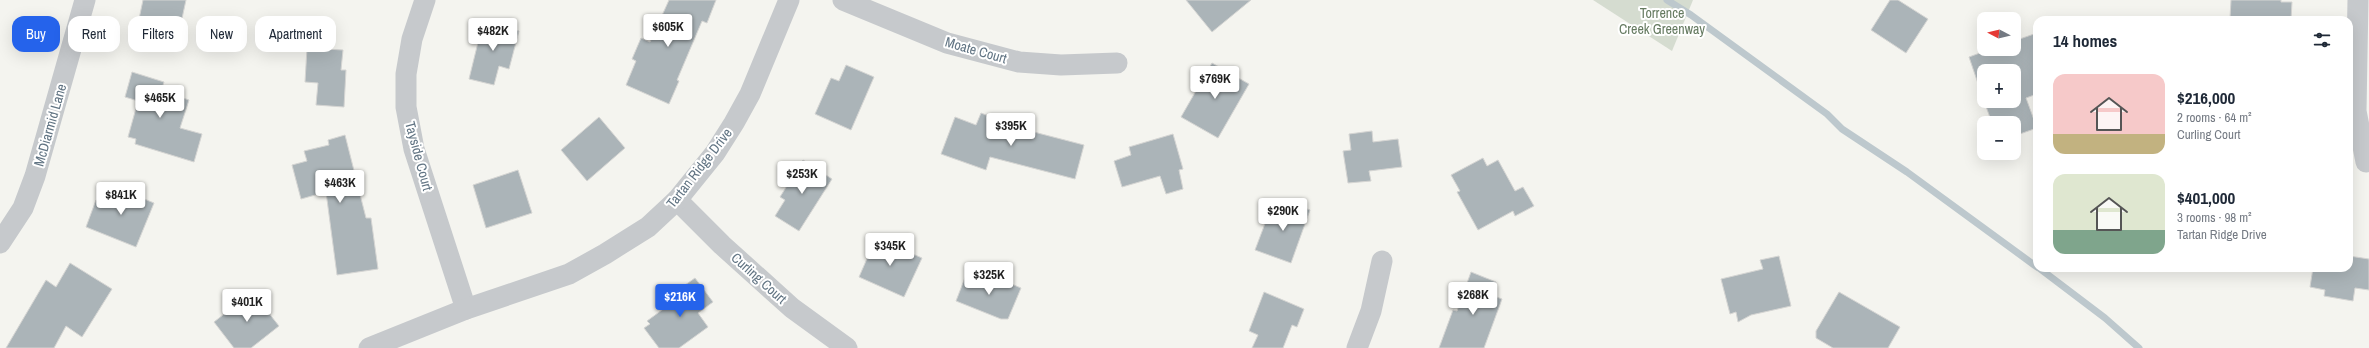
<!DOCTYPE html>
<html lang="en">
<head>
<meta charset="utf-8">
<style>
  :root { --surface:#fff; --page:#f6f6f7; --text:#1f2937; --muted:#747a83; --accent:#2563eb }
  body { margin:0; font-family:"Archivo Narrow",sans-serif; background:var(--page); color:var(--text); height:100vh; display:flex; flex-direction:column; font-size:15px; white-space:nowrap }
  * { box-sizing:border-box; margin:0 }
  p { font-size:13px; color:var(--muted) }
  .icon { flex:none; width:22px; height:22px; fill:none; stroke:currentColor; stroke-width:2; stroke-linecap:round; stroke-linejoin:round }
  .map { position:relative; flex:1; overflow:hidden }
  .details { position:absolute; left:2033px; top:16px; width:320px; height:256px; display:flex; flex-direction:column; background:var(--surface); border-radius:12px; box-shadow:0 4px 16px #0002 }
  .details>* { flex:none }
  .banner { position:absolute; left:12px; top:16px; width:380px; height:36px; display:flex; gap:8px }
  .needle { width:26px; rotate:277deg }
  .fabs { position:absolute; left:1977px; top:12px; display:grid; gap:8px }
  .fabs a { display:grid; place-items:center; width:44px; height:44px; border-radius:8px; background:var(--surface); box-shadow:0 4px 16px #0002; font-size:20px }
  .price { position:absolute; translate:-50% -34px; padding:0 9px; border-radius:4px; background:#fff; color:#222; font-size:13px; line-height:26px; filter:drop-shadow(0 1px 2px #0008) }
  .price::after { content:''; position:absolute; left:50%; top:24px; width:12px; height:9px; margin-left:-6px; background:inherit; clip-path:polygon(0 0,100% 0,50% 100%) }
  .price.active { background:var(--accent); color:#fff }
  ul { padding:0; list-style:none }
  li { display:flex; align-items:center; gap:12px; height:100px; padding:0 20px }
  li span { display:grid; place-items:center; flex:none; width:112px; height:80px; border-radius:12px; color:#555 }
  li>.icon { margin-inline-start:auto }
  span .icon { width:48px; height:48px; fill:#fffc; stroke-width:1 }
  li b { font-size:17px }
  h2 { display:flex; justify-content:space-between; align-items:center; height:48px; padding:0 20px; font-size:17px }
  .chip { padding:0 14px; border-radius:12px; background:var(--surface); box-shadow:0 4px 16px #0002; font-size:14px; line-height:36px }
  .chip.active { background:var(--accent); color:#fff }
  .map>svg:first-child { display:block }
</style>
</head>
<body>
<div class="map">
<svg width="2369" height="348" viewBox="0 0 2369 348">
  <rect width="100%" height="100%" fill="#f4f4ef"/>
  <polygon fill="#d5dcd0" points="1593,0 1693,0 1672,51"/>
  <g fill="none" stroke-linecap="round" stroke-linejoin="round">
    <g stroke="#bdc8cd" stroke-width="7">
      <polyline points="1667,0 1691,15 1827,114 1842,129 1907,172 2037,267"/>
      <polyline points="2039,268 2105,318 2139,348"/>
    </g>
  </g>
  <g fill="#abb4b8" stroke="#d5d5d3">
    <polygon points="143,0 186,0 176,46 135,38"/>
    <polygon points="669,0 716,0 707,23 702,21 677,80 679,81 669,104 626,85 636,61 632,59 641,38 650,42"/>
    <polygon points="1186,0 1251,0 1212,32"/>
    <polygon points="1890,0 1898,0 1928,19 1906,53 1871,30"/>
    <polygon points="2231,0 2281,0 2281,2 2292,2 2291,20 2230,18"/>
    <polygon points="483,22 519,31 509,69 499,66 494,85 469,79"/>
    <polygon points="2037,33 2037,94 2026,98 2037,128 2014,136 2014,123 1992,123 1984,101 2014,101 2014,71 1984,71 1984,101 1969,57 1991,49 2014,49 2014,41"/>
    <polygon points="307,48 343,50 341,70 346,70 344,107 316,105 318,83 305,82"/>
    <polygon points="1212,63 1249,84 1218,138 1181,117"/>
    <polygon points="846,65 874,77 851,130 815,114 831,78 839,81"/>
    <polygon points="132,72 164,82 161,91 189,100 180,128 202,134 194,162 135,144 136,139 128,137 138,101 125,97"/>
    <polygon points="981,113 1004,122 1003,124 1084,145 1075,179 990,157 986,170 941,154 955,117 976,125"/>
    <polygon points="599,117 625,148 587,181 561,150"/>
    <polygon points="1372,131 1373,142 1398,139 1402,167 1369,171 1371,181 1348,183 1343,151 1351,150 1349,134"/>
    <polygon points="1173,134 1183,169 1179,170 1183,189 1166,194 1160,176 1122,187 1114,161 1131,155 1129,147"/>
    <polygon points="345,135 366,218 371,218 378,269 337,275 326,192 301,199 292,165 307,161 304,151 329,145 328,140"/>
    <polygon points="1483,158 1487,166 1498,160 1515,191 1523,187 1534,206 1515,216 1513,211 1478,230 1457,192 1460,191 1451,175"/>
    <polygon points="803,160 832,179 799,231 775,216 785,200 780,197"/>
    <polygon points="518,170 532,213 486,228 473,185"/>
    <polygon points="113,186 154,203 136,247 86,227 96,200 105,204"/>
    <polygon points="1284,200 1310,210 1291,263 1255,250 1269,213 1278,216"/>
    <polygon points="876,238 922,258 904,297 859,277"/>
    <polygon points="1779,256 1791,306 1751,315 1738,322 1736,312 1730,314 1721,279 1763,269 1760,260"/>
    <polygon points="2349,256 2369,259 2369,290 2355,288 2353,301 2324,296 2325,290 2310,287 2313,268 2349,268"/>
    <polygon points="70,263 112,289 82,337 66,326 54,348 6,348 46,280 56,287"/>
    <polygon points="1471,272 1496,282 1491,295 1502,299 1484,348 1439,348 1453,310 1457,311"/>
    <polygon points="988,274 1021,288 1008,319 1001,319 956,301 966,275 985,282"/>
    <polygon points="695,278 713,302 698,313 708,327 679,348 659,348 644,328 650,324 647,321 677,299 674,293"/>
    <polygon points="252,292 279,326 251,348 234,348 214,322"/>
    <polygon points="1264,292 1304,309 1297,327 1292,325 1283,348 1252,348 1258,335 1249,331"/>
    <polygon points="1839,292 1900,327 1888,348 1833,348 1816,338 1816,331"/>
  </g>
  <g fill="none" stroke-linecap="round" stroke-linejoin="round">
    <g stroke="#c6c9cc" stroke-width="21">
      <polyline points="425,0 412,39 406,74 406,107 414,149 466,309"/>
      <polyline points="843,0 947,43 1019,62 1061,65 1117,63"/>
      <polyline points="2358,0 2356,111 2366,162"/>
      <polyline points="677,200 722,245 792,308 847,348"/>
      <polyline points="0,243 23,208 35,176 85,0"/>
      <polyline points="369,348 466,309 569,274 605,254 648,227 677,200 715,153 734,123 750,94 789,0"/>
      <polyline points="1357,348 1371,311 1382,261"/>
    </g>
  </g>
  <g text-anchor="middle" stroke-width="4" stroke-linejoin="round" paint-order="stroke">
    <g font-size="14" fill="#657a60" stroke="#fff">
      <text x="1662" y="18">Torrence<tspan x="1662" dy="16">Creek Greenway</tspan></text>
    </g>
    <g font-size="14" fill="#617483" stroke="#fff">
      <text transform="translate(976 50) rotate(16)" y="5">Moate Court</text>
      <text transform="translate(50 125) rotate(-74)" y="5">McDiarmid Lane</text>
      <text transform="translate(419 156) rotate(75)" y="5">Tayside Court</text>
      <text transform="translate(699 168) rotate(-52)" y="5">Tartan Ridge Drive</text>
      <text transform="translate(759 278) rotate(42)" y="5">Curling Court</text>
    </g>
  </g>
</svg>
<div class="fabs">
<a><svg class="needle" viewBox="-14 -14 28 28"><path d="M0-13l5 13h-10z" fill="#e53935"/><path d="M0 13l5-13h-10z" fill="#747a83"/></svg></a>
<a>+</a>
<a>−</a>
</div>
<b class="price" style="left:668px;top:48px">$605K</b>
<b class="price" style="left:493px;top:52px">$482K</b>
<b class="price" style="left:1215px;top:100px">$769K</b>
<b class="price" style="left:160px;top:119px">$465K</b>
<b class="price" style="left:1011px;top:147px">$395K</b>
<b class="price" style="left:802px;top:195px">$253K</b>
<b class="price" style="left:340px;top:204px">$463K</b>
<b class="price" style="left:121px;top:216px">$841K</b>
<b class="price" style="left:1283px;top:232px">$290K</b>
<b class="price" style="left:890px;top:267px">$345K</b>
<b class="price" style="left:989px;top:296px">$325K</b>
<b class="price" style="left:1473px;top:316px">$268K</b>
<b class="price active" style="left:680px;top:318px">$216K</b>
<b class="price" style="left:247px;top:323px">$401K</b>
<div class="banner">
<a class="chip active">Buy</a>
<a class="chip">Rent</a>
<a class="chip">Filters</a>
<a class="chip">New</a>
<a class="chip">Apartment</a>
</div>
<section class="details">
<h2>14 homes<svg class="icon" aria-label="filters" viewBox="0 0 24 24"><path d="M4 7h16M4 17h16"/><circle cx="9" cy="7" r="2"/><circle cx="15" cy="17" r="2"/></svg></h2>
<ul>
<li><span style="background:linear-gradient(#f6c9c9 75%,#c2b280 0)"><svg class="icon" aria-label="home" viewBox="0 0 24 24"><path d="M3 11l9-7 9 7M6 9v11h12V9"/></svg></span><div><b>$216,000</b><p>2 rooms · 64 m²</p><p>Curling Court</p></div></li>
<li><span style="background:linear-gradient(#dfe7d0 70%,#7fa58c 0)"><svg class="icon" aria-label="home" viewBox="0 0 24 24"><path d="M3 11l9-7 9 7M6 9v11h12V9"/></svg></span><div><b>$401,000</b><p>3 rooms · 98 m²</p><p>Tartan Ridge Drive</p></div></li>
</ul>
</section>
</div>
</body>
</html>
